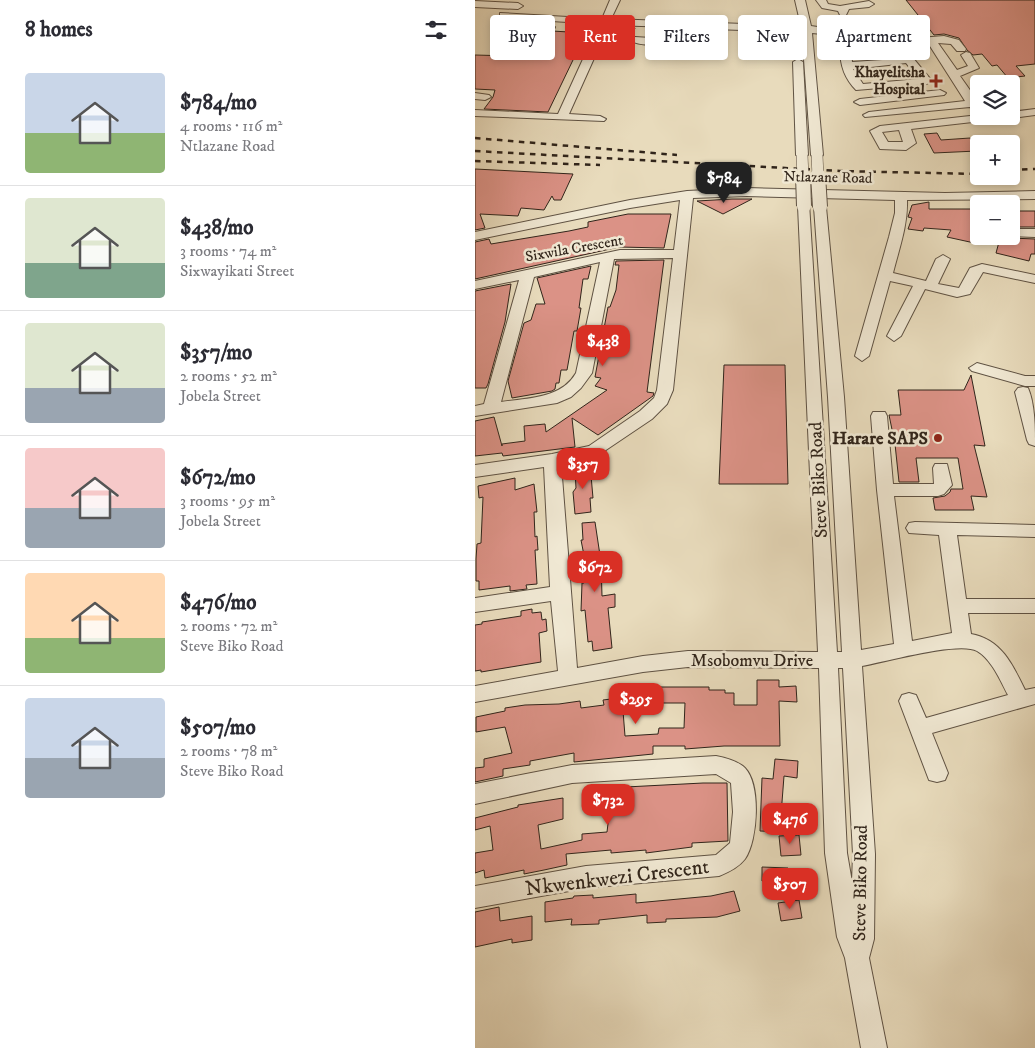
<!DOCTYPE html>
<html lang="en">
<head>
<meta charset="utf-8">
<style>
  :root { --surface:#fff; --page:#f2f2f3; --text:#2b2b33; --muted:#7c7c81; --line:#e1e1e2; --accent:#d93025 }
  body { margin:0; font-family:"IM FELL DW Pica",serif; background:var(--page); color:var(--text); height:100vh; display:flex; flex-direction:column; font-size:19px; white-space:nowrap }
  * { box-sizing:border-box; margin:0 }
  p { font-size:16px; color:var(--muted) }
  .icon { flex:none; width:28px; height:28px; fill:none; stroke:currentColor; stroke-width:2; stroke-linecap:round; stroke-linejoin:round }
  .map { position:relative; flex:1; overflow:hidden }
  .sheet { display:flex; flex-direction:column; background:var(--surface); width:475px }
  .sheet>* { flex:none }
  .banner { position:absolute; left:15px; top:15px; width:470px; height:45px; display:flex; gap:10px }
  .fabs { position:absolute; left:495px; top:75px; display:grid; gap:10px }
  .fabs a { display:grid; place-items:center; width:50px; height:50px; border-radius:5px; background:var(--surface); box-shadow:0 2px 8px #0003; font-size:25px }
  .price { position:absolute; translate:-50% -42px; padding:0 11px; border-radius:10px; background:var(--accent); color:#fff; font-size:16px; line-height:32px; filter:drop-shadow(0 1px 2px #0008) }
  .price::after { content:''; position:absolute; left:50%; top:30px; width:15px; height:11px; margin-left:-8px; background:inherit; clip-path:polygon(0 0,100% 0,50% 100%) }
  .price.selected { background:#222; color:#fff }
  ul { padding:0; list-style:none }
  li { display:flex; align-items:center; gap:15px; height:125px; padding:0 25px }
  li+li { border-top:1px solid var(--line) }
  li span { display:grid; place-items:center; flex:none; width:140px; height:100px; border-radius:5px; color:#555 }
  li>.icon { margin-inline-start:auto }
  span .icon { width:60px; height:60px; fill:#fffc; stroke-width:1 }
  li b { font-size:21px }
  h2 { display:flex; justify-content:space-between; align-items:center; height:60px; padding:0 25px; font-size:21px }
  .pill { padding:0 18px; border-radius:5px; background:var(--surface); box-shadow:0 2px 8px #0003; font-size:18px; line-height:45px }
  .pill.selected { background:var(--accent); color:#fff }
  main { display:flex; flex:1; min-height:0 }
  .map>svg:first-child { display:block }
</style>
</head>
<body>
<main>
<section class="sheet">
<h2>8 homes<svg class="icon" aria-label="filters" viewBox="0 0 24 24"><path d="M4 7h16M4 17h16"/><circle cx="9" cy="7" r="2"/><circle cx="15" cy="17" r="2"/></svg></h2>
<ul>
<li><span style="background:linear-gradient(#c9d6e8 60%,#8fb573 0)"><svg class="icon" aria-label="home" viewBox="0 0 24 24"><path d="M3 11l9-7 9 7M6 9v11h12V9"/></svg></span><div><b>$784/mo</b><p>4 rooms · 116 m²</p><p>Ntlazane Road</p></div></li>
<li><span style="background:linear-gradient(#dfe7d0 65%,#7fa58c 0)"><svg class="icon" aria-label="home" viewBox="0 0 24 24"><path d="M3 11l9-7 9 7M6 9v11h12V9"/></svg></span><div><b>$438/mo</b><p>3 rooms · 74 m²</p><p>Sixwayikati Street</p></div></li>
<li><span style="background:linear-gradient(#dfe7d0 65%,#9aa5b1 0)"><svg class="icon" aria-label="home" viewBox="0 0 24 24"><path d="M3 11l9-7 9 7M6 9v11h12V9"/></svg></span><div><b>$357/mo</b><p>2 rooms · 52 m²</p><p>Jobela Street</p></div></li>
<li><span style="background:linear-gradient(#f6c9c9 60%,#9aa5b1 0)"><svg class="icon" aria-label="home" viewBox="0 0 24 24"><path d="M3 11l9-7 9 7M6 9v11h12V9"/></svg></span><div><b>$672/mo</b><p>3 rooms · 95 m²</p><p>Jobela Street</p></div></li>
<li><span style="background:linear-gradient(#ffd9b3 65%,#8fb573 0)"><svg class="icon" aria-label="home" viewBox="0 0 24 24"><path d="M3 11l9-7 9 7M6 9v11h12V9"/></svg></span><div><b>$476/mo</b><p>2 rooms · 72 m²</p><p>Steve Biko Road</p></div></li>
<li><span style="background:linear-gradient(#c9d6e8 60%,#9aa5b1 0)"><svg class="icon" aria-label="home" viewBox="0 0 24 24"><path d="M3 11l9-7 9 7M6 9v11h12V9"/></svg></span><div><b>$507/mo</b><p>2 rooms · 78 m²</p><p>Steve Biko Road</p></div></li>
</ul>
</section>
<div class="map">
<svg width="560" height="1048" viewBox="0 0 560 1048">
  <rect width="100%" height="100%" fill="#e8dbbc"/>
  <filter id="stains"><feTurbulence type="fractalNoise" baseFrequency=".004" numOctaves="4"/><feColorMatrix values="0 0 0 0 .2 0 0 0 0 .09 0 0 0 0 .02 0 0 0 .5 -.17"/></filter>
  <radialGradient id="worn" r=".72"><stop offset=".6" stop-color="#630" stop-opacity="0"/><stop offset="1" stop-color="#630" stop-opacity=".3"/></radialGradient>
  <g fill="#db9286" stroke="#31251b" fill-rule="evenodd">
    <polygon points="431,0 560,0 560,64 541,66 550,76 533,78 522,65 517,66 507,54 498,55 492,50 484,38 469,34 459,35"/>
    <polygon points="142,27 160,28 153,46 132,45"/>
    <polygon points="77,31 111,33 73,112 9,109 18,97 20,90 0,89 0,55 36,56 39,52 45,50 54,34"/>
    <polygon points="462,133 466,140 495,138 502,151 459,153 449,134"/>
    <polygon points="0,169 98,174 86,200 79,200 77,196 69,210 46,208 43,216 5,214 10,228 0,230"/>
    <polygon points="257,199 277,199 248,214 222,201"/>
    <polygon points="454,202 454,209 504,209 504,244 472,237 476,230 449,228 448,231 433,229 437,218 433,217 437,205"/>
    <polygon points="540,211 560,211 560,227 537,227"/>
    <polygon points="153,214 196,214 189,248 144,247 0,279 0,242 14,239 16,244 94,231 113,227 113,222"/>
    <polygon points="535,238 560,239 560,254 556,254 554,261 521,253 524,242 534,244"/>
    <polygon points="189,260 172,392 179,393 178,396 123,435 97,418 100,447 28,456 27,453 0,456 0,421 19,417 27,446 27,444 50,441 49,426 70,424 71,432 132,390 120,386 126,378 120,377 133,307 135,307 141,290 144,265 140,265 141,261"/>
    <polygon points="116,266 113,279 108,279 104,308 106,308 102,331 99,331 92,370 86,370 84,383 81,383 80,389 77,391 37,398 33,381 49,323 56,320 61,304 70,304 62,278"/>
    <polygon points="36,284 30,322 13,384 11,388 0,388 0,291"/>
    <polygon points="249,365 310,365 313,484 244,484"/>
    <polygon points="496,375 510,446 499,445 512,497 496,496 499,510 460,510 458,498 470,496 475,492 476,489 488,489 483,458 441,458 444,482 424,482 420,444 414,415 426,415 423,390 489,390"/>
    <polygon points="115,464 118,498 115,498 116,512 100,514 98,492 101,488 100,470 101,466"/>
    <polygon points="40,478 40,490 59,484 62,512 59,512 60,537 62,536 63,550 60,550 62,584 51,585 52,589 35,591 35,586 4,590 4,581 1,581 1,559 2,544 6,543 8,497 4,498 3,486"/>
    <polygon points="120,522 126,562 127,596 140,594 140,607 133,608 137,648 118,651 117,641 113,642 110,610 106,611 107,583 109,583 109,577 113,576 106,540 108,540 107,523"/>
    <polygon points="57,609 57,613 66,612 67,620 71,619 72,631 64,633 66,662 6,672 6,670 0,671 0,625 7,624 7,622 46,616 46,611"/>
    <path d="M282,680H304V687L321,686L322,702L304,701L305,746H249L210,749V746H178V754L99,762V753L55,761V765L28,769V776L0,782V768L9,767V759L37,753L30,727L1,732V717L30,711V708L50,705L84,704L105,701L106,708L129,705L128,700L144,698L143,690L162,687H234V690H250V693H259V705H282ZM174,703H210L209,728H184L183,734L150,736L148,711H174Z"/>
    <polygon points="300,759 323,761 322,778 309,776 306,815 308,815 308,832 285,831 287,778 298,779"/>
    <polygon points="228,783 252,783 253,841 217,843 217,847 171,853 171,850 136,853 136,850 91,854 92,865 69,870 49,874 49,870 10,878 9,870 0,873 0,853 18,850 15,826 0,830 0,818 43,807 43,805 88,798 88,819 63,825 66,849 107,840 107,834 132,832 135,807 112,809 112,789"/>
    <polygon points="324,835 326,855 306,856 304,836"/>
    <polygon points="287,867 313,868 313,882 287,881"/>
    <polygon points="259,891 265,911 242,917 191,919 191,922 172,923 172,915 124,920 124,924 96,925 97,919 70,922 70,902 98,898 99,896 118,895 118,898 161,894 161,903 236,896"/>
    <polygon points="324,900 327,918 306,921 303,903"/>
    <polygon points="24,907 25,921 57,916 57,940 37,943 37,939 0,947 0,912"/>
  </g>
  <g fill="none" stroke-linecap="round" stroke-linejoin="round">
    <defs>
      <g id="minor">
        <path d="M135,0H145L136,19L326,26L320,0H330L336,26L375,32L380,40L378,46L374,47L369,44L367,36L337,33L348,155L346,158H338L336,155L327,32L209,28L204,40C195,46 163,47 155,40L160,37L192,39L195,36L199,27L134,25L94,114L125,116L131,119L129,121L0,116V110L83,114L124,24L28,18L25,17V13L127,19Z"/>
        <polygon points="341,0 351,0 353,4 365,6 394,1 399,4 394,7 374,9 371,15 365,15 363,11 347,8"/>
        <polygon points="0,1 43,3 48,6 43,9 0,7"/>
        <polygon points="365,22 385,28 395,42 469,36 484,40 491,49 490,51 482,51 476,44 463,43 482,70 493,66 486,55 491,52 495,53 504,68 485,76 504,103 504,112 498,111 495,107 390,117 388,115 394,112 490,101 453,43 391,48 387,47 377,32 361,27 360,25"/>
        <polygon points="75,24 80,27 79,29 53,32 43,49 39,50 34,47 46,27"/>
        <path d="M371,47L376,50L377,62L438,58L457,81L452,84L381,90C371,80 364,65 366,50ZM431,63L444,79L388,84L378,69Z"/>
        <polygon points="323,59 328,62 333,155 327,159 321,155 318,62"/>
        <polygon points="465,90 471,93 469,95 385,105 379,102 385,99"/>
        <polygon points="0,93 14,95 16,97 10,100 0,99"/>
        <polygon points="560,109 560,115 536,118 531,116 536,116 536,112"/>
        <path d="M504,115L530,116L524,119L436,129L441,143L431,150L405,149L395,131L405,126ZM424,130L428,142H413L407,132Z"/>
        <path d="M272,188L470,193L560,191V199L432,200C433,225 424,249 418,273L451,281L461,259L468,255L475,259L463,284L484,288L495,268L507,264L560,275V283L508,272L495,294L482,297L450,289L426,336L419,341L412,336L438,286L415,281L394,356L387,361L380,356L414,237L420,213V200L272,196L218,198L198,390L192,404L177,419L125,454L86,464L102,668L168,656L213,651L343,652L323,206L324,203H334L362,652H367L353,397L339,207L345,203L351,207L369,397L386,650L419,644L402,490L396,416L398,412H410L412,416L418,484H459L458,468L460,464H472L477,485L469,494L463,496H419L437,641L477,633L464,535L434,533L431,528L434,523L440,522L560,525V537L482,535L491,599H560V613H493L496,634C526,639 538,665 550,690L560,688V704L457,733L473,773L470,780L462,782L454,780L424,701L427,695L434,693L441,695L451,718L533,695C525,680 517,660 502,651C484,641 410,662 387,666L400,854L399,939L394,958L412,1048H386L370,958L362,937L350,853L344,668L213,667L168,672L0,702V686L83,671L76,601L0,612V598L75,587L69,467L0,477V465L77,454L114,446L165,411L179,398L182,390L198,258L139,259L117,373L106,388L96,397L82,403L0,416V406L9,404L44,280L0,289V281L145,250H199L205,200L155,208L0,240V232L155,200L212,191ZM125,262L101,373C86,399 52,398 26,402L59,277ZM363,668H368L378,854L377,882L372,853Z"/>
        <polygon points="536,229 560,229 560,237 533,236 536,236"/>
        <polygon points="502,363 550,376 560,376 560,386 550,386 497,371 494,368"/>
        <path d="M548,387L553,388C560,404 560,428 560,446L554,444L552,440L540,392L543,388Z"/>
        <path d="M241,756C251,758 263,761 270,768C286,785 283,840 270,859C264,867 254,872 244,876L111,888L0,908V886L111,866L241,855L255,843L258,812L256,783L241,774L97,783L0,804V784L97,765Z"/>
      </g>
    </defs>
    <use href="#minor" stroke="#5f5243" stroke-width="2"/>
    <use href="#minor" fill="#f0e8d3" fill-rule="evenodd"/>
    <g stroke="#31251b" stroke-width="2.5" stroke-dasharray="5.5 5.5" stroke-linecap="butt">
      <polyline points="0,138 202,155"/>
      <polyline points="0,151 365,171 504,174"/>
      <polyline points="0,161 125,165"/>
      <polyline points="536,170 560,169"/>
    </g>
    <defs>
      <g id="minor-bridge-far1">
        <polyline points="327,155 328,177"/>
        <polyline points="342,155 343,177"/>
      </g>
      <g id="minor-bridge">
        <polyline points="328,175 329,206"/>
        <polyline points="343,175 345,207"/>
      </g>
    </defs>
    <use href="#minor-bridge-far1" stroke="#5f5243" stroke-width="12" stroke-linecap="butt"/>
    <use href="#minor-bridge" stroke="#5f5243" stroke-width="16" stroke-linecap="butt"/>
    <use href="#minor-bridge-far1" stroke="#f0e8d3" stroke-width="11"/>
    <use href="#minor-bridge" stroke="#f0e8d3" stroke-width="14"/>
  </g>
  <g fill="#8f2418" stroke="#f0e8d3" stroke-width="2">
    <path d="M458.5 73.5h5v5h5v5h-5v5h-5v-5h-5v-5h5z"/>
    <circle cx="463" cy="438" r="5"/>
  </g>
  <g text-anchor="middle" stroke-width="5" stroke-linejoin="round" paint-order="stroke">
    <g font-size="15" font-weight="bold" fill="#31251b" stroke="#f0e8d3" text-anchor="end">
      <text x="450" y="77">Khayelitsha<tspan x="450" dy="17">Hospital</tspan></text>
    </g>
    <g font-size="15" fill="#31251b" stroke="#f0e8d3">
      <text transform="translate(353 177) rotate(1)" y="5">Ntlazane Road</text>
      <text transform="translate(99 248) rotate(-10)" y="5">Sixwila Crescent</text>
    </g>
    <g font-size="18" font-weight="bold" fill="#31251b" stroke="#f0e8d3" text-anchor="end">
      <text x="453" y="444">Harare SAPS</text>
    </g>
    <g font-size="18" fill="#31251b" stroke="#f0e8d3">
      <text transform="translate(343 480) rotate(-93)" y="6">Steve Biko Road</text>
      <text x="277" y="666">Msobomvu Drive</text>
      <text transform="translate(385 883) rotate(-89)" y="6">Steve Biko Road</text>
    </g>
    <g font-size="21" fill="#31251b" stroke="#f0e8d3">
      <text transform="translate(142 877) rotate(-7)" y="7">Nkwenkwezi Crescent</text>
    </g>
  </g>
  <rect width="100%" height="100%" filter="url(#stains)"/>
  <rect width="100%" height="100%" fill="url(#worn)"/>
</svg>
<div class="fabs">
<a><svg class="icon" aria-label="layers" viewBox="0 0 24 24"><path d="M12 4l9 5-9 5-9-5zM3 14l9 5 9-5"/></svg></a>
<a>+</a>
<a>−</a>
</div>
<b class="price selected" style="left:249px;top:204px">$784</b>
<b class="price" style="left:128px;top:367px">$438</b>
<b class="price" style="left:108px;top:490px">$357</b>
<b class="price" style="left:120px;top:593px">$672</b>
<b class="price" style="left:161px;top:725px">$295</b>
<b class="price" style="left:133px;top:826px">$732</b>
<b class="price" style="left:315px;top:845px">$476</b>
<b class="price" style="left:315px;top:910px">$507</b>
<div class="banner">
<a class="pill">Buy</a>
<a class="pill selected">Rent</a>
<a class="pill">Filters</a>
<a class="pill">New</a>
<a class="pill">Apartment</a>
</div>
</div>
</main>
</body>
</html>
